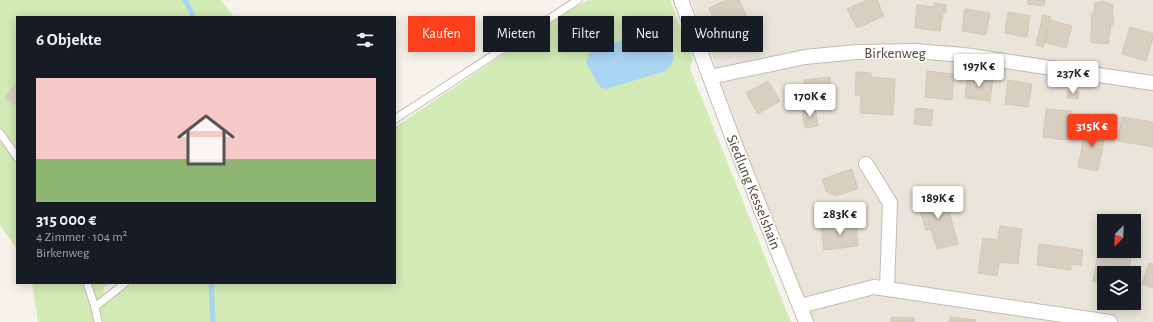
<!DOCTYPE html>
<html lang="de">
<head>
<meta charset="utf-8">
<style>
  :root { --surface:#171b24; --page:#20242c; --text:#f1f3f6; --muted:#9ea1a6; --line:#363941; --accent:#fc3f1d }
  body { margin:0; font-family:"Alegreya Sans",sans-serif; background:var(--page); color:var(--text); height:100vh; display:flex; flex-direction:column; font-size:15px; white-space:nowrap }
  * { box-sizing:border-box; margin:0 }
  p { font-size:13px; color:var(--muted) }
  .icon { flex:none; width:22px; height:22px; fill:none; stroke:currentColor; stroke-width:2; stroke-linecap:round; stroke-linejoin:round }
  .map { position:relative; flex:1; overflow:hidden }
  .panel { position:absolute; left:16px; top:16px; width:380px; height:268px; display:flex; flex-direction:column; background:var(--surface); border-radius:0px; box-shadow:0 2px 10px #0003 }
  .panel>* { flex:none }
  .guide { position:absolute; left:408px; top:16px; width:380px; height:36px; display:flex; gap:8px }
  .needle { width:26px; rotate:203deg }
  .fabs { position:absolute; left:1097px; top:214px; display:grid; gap:8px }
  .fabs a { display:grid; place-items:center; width:44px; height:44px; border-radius:0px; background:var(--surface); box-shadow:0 2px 10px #0003; font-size:20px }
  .price { position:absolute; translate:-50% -34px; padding:0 9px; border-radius:4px; background:#fff; color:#222; font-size:13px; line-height:26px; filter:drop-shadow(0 1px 2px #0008) }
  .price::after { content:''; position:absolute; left:50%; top:24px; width:12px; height:9px; margin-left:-6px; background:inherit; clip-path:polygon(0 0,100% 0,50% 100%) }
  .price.active { background:var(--accent); color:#fff }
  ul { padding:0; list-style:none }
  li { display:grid; align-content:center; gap:8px; height:212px; padding:0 20px }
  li+li { border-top:1px solid var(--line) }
  li span { display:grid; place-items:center; height:124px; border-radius:0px; color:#555 }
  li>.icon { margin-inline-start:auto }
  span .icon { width:72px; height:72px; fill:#fffc; stroke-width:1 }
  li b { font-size:17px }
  h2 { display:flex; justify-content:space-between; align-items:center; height:48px; padding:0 20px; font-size:17px }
  .tag { padding:0 14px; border-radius:0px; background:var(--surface); box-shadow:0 2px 10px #0003; font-size:14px; line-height:36px }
  .tag.active { background:var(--accent); color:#fff }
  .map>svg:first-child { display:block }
</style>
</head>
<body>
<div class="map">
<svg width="1153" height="322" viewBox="0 0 1153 322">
  <rect width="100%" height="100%" fill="#f6f3ec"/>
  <path fill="#eae5da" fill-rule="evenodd" d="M691,0H1153V322H813L727,104L712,55ZM1104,221H1134V251H1104ZM1104,273H1134V303H1104Z"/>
  <g fill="#d2eab5">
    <polygon points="0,0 221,0 234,17 17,17 17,249 0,225"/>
    <polygon points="588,0 670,0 693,60 690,69 791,322 38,322 32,283 111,283 104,287 103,303 134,283 395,283 395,127 565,13"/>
  </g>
  <path fill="#a9d4f2" d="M656,30C670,36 670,46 674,59L671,65L665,71L606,89L600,87L586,62L589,54L596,48Z"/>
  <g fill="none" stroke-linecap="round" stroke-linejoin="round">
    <g stroke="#a9d4f2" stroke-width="5">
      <polyline points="185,0 191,11 193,17"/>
      <polyline points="211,283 213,322"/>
    </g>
  </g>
  <g fill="#d8cfc1" stroke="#d3c7b4">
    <polygon points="726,0 739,0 747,17 719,30 709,8"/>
    <polygon points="867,0 877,0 884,16 857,28 847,9"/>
    <polygon points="1028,0 1045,0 1044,6 1028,4"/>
    <polygon points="1100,1 1109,3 1109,4 1113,5 1112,16 1114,16 1113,25 1111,24 1108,44 1090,42 1092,22 1091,21 1092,13 1094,13 1095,2 1100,3"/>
    <polygon points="934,3 946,5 946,13 943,12 940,31 915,28 917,5 934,7"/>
    <polygon points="965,9 990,13 986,35 962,31"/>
    <polygon points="1008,12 1030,16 1027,37 1005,33"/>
    <polygon points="1043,15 1051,17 1043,47 1036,45"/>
    <polygon points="741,20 748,35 729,44 722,29"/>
    <polygon points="1050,20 1072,26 1066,48 1044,42"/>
    <polygon points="1130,27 1153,34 1153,38 1146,61 1122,54"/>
    <polygon points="927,71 954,74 952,100 925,97"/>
    <polygon points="856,72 871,73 871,77 895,79 893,115 860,113 861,95 855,95"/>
    <polygon points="968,75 993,78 990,101 965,98"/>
    <polygon points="830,77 833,104 807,106 804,80"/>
    <polygon points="1008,80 1032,84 1028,107 1005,104"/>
    <polygon points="768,81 780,101 758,114 746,93"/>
    <polygon points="17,82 17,100 14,105 5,98"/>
    <polygon points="1067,91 1079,92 1078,99 1067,98"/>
    <polygon points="815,108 818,126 805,128 802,111"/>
    <polygon points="916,108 933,110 931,126 914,124"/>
    <polygon points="1046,109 1071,111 1067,140 1043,137"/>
    <polygon points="1122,117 1153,122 1153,147 1118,141"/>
    <polygon points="1087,121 1099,124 1097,134 1105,135 1098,171 1078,167"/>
    <polygon points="852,169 858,189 835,196 826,191 822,179"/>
    <polygon points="944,193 958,244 937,249 931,229 926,230 917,200"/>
    <polygon points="856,223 858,246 824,250 821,226"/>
    <polygon points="1000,226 1022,229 1018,264 999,262 997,276 978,273 983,238 998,240"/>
    <polygon points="1039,244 1083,250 1081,265 1071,264 1071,270 1037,265"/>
    <polygon points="1098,252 1131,258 1128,273 1104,273 1104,282 1093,281"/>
    <polygon points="1149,263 1153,264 1153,288 1142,284"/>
    <polygon points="891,317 915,318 914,322 891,322"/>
    <polygon points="950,317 976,320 975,322 949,322"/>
  </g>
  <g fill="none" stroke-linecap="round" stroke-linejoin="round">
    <defs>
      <g id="lane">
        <polyline points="395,119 578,0"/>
        <polyline points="0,133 17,157"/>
        <polyline points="87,283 95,307 98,322"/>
        <polyline points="95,307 125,283"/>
      </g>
      <g id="street">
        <polyline points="681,0 736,147 806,322"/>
        <polyline points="710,77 805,57 857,52 915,51 964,55 1153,83"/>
        <polyline points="866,164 890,203 887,289"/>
        <polyline points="800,306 874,287 1110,322"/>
      </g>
    </defs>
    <use href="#lane" stroke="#c2bbae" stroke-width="9"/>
    <use href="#street" stroke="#c2bbae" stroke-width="16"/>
    <use href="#lane" stroke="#fff" stroke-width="7"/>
    <use href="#street" stroke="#fff" stroke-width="14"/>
  </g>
  <g text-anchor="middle" stroke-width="3.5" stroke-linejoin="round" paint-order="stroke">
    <g font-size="15" fill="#4b4439" stroke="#fff">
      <text x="895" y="58">Birkenweg</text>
      <text transform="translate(754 192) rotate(68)" y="5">Siedlung Kesselshain</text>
    </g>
  </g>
</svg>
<div class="fabs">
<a><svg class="needle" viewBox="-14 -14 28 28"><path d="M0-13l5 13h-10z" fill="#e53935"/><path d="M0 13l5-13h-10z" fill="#9ea1a6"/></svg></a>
<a><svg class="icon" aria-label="layers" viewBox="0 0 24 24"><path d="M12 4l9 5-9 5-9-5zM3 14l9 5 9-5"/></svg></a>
</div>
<b class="price" style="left:979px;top:88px">197K €</b>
<b class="price" style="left:1073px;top:95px">237K €</b>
<b class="price" style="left:810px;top:118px">170K €</b>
<b class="price active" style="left:1092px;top:148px">315K €</b>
<b class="price" style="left:938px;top:220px">189K €</b>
<b class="price" style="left:840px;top:236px">283K €</b>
<div class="guide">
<a class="tag active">Kaufen</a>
<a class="tag">Mieten</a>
<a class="tag">Filter</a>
<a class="tag">Neu</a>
<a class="tag">Wohnung</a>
</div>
<section class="panel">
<h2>6 Objekte<svg class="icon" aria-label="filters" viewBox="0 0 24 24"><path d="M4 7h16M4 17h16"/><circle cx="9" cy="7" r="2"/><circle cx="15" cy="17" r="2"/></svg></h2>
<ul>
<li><span style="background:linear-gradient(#f6c9c9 65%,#8fb573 0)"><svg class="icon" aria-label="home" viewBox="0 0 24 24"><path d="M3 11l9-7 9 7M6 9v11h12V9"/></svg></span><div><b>315 000 €</b><p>4 Zimmer · 104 m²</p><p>Birkenweg</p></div></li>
</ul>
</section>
</div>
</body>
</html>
